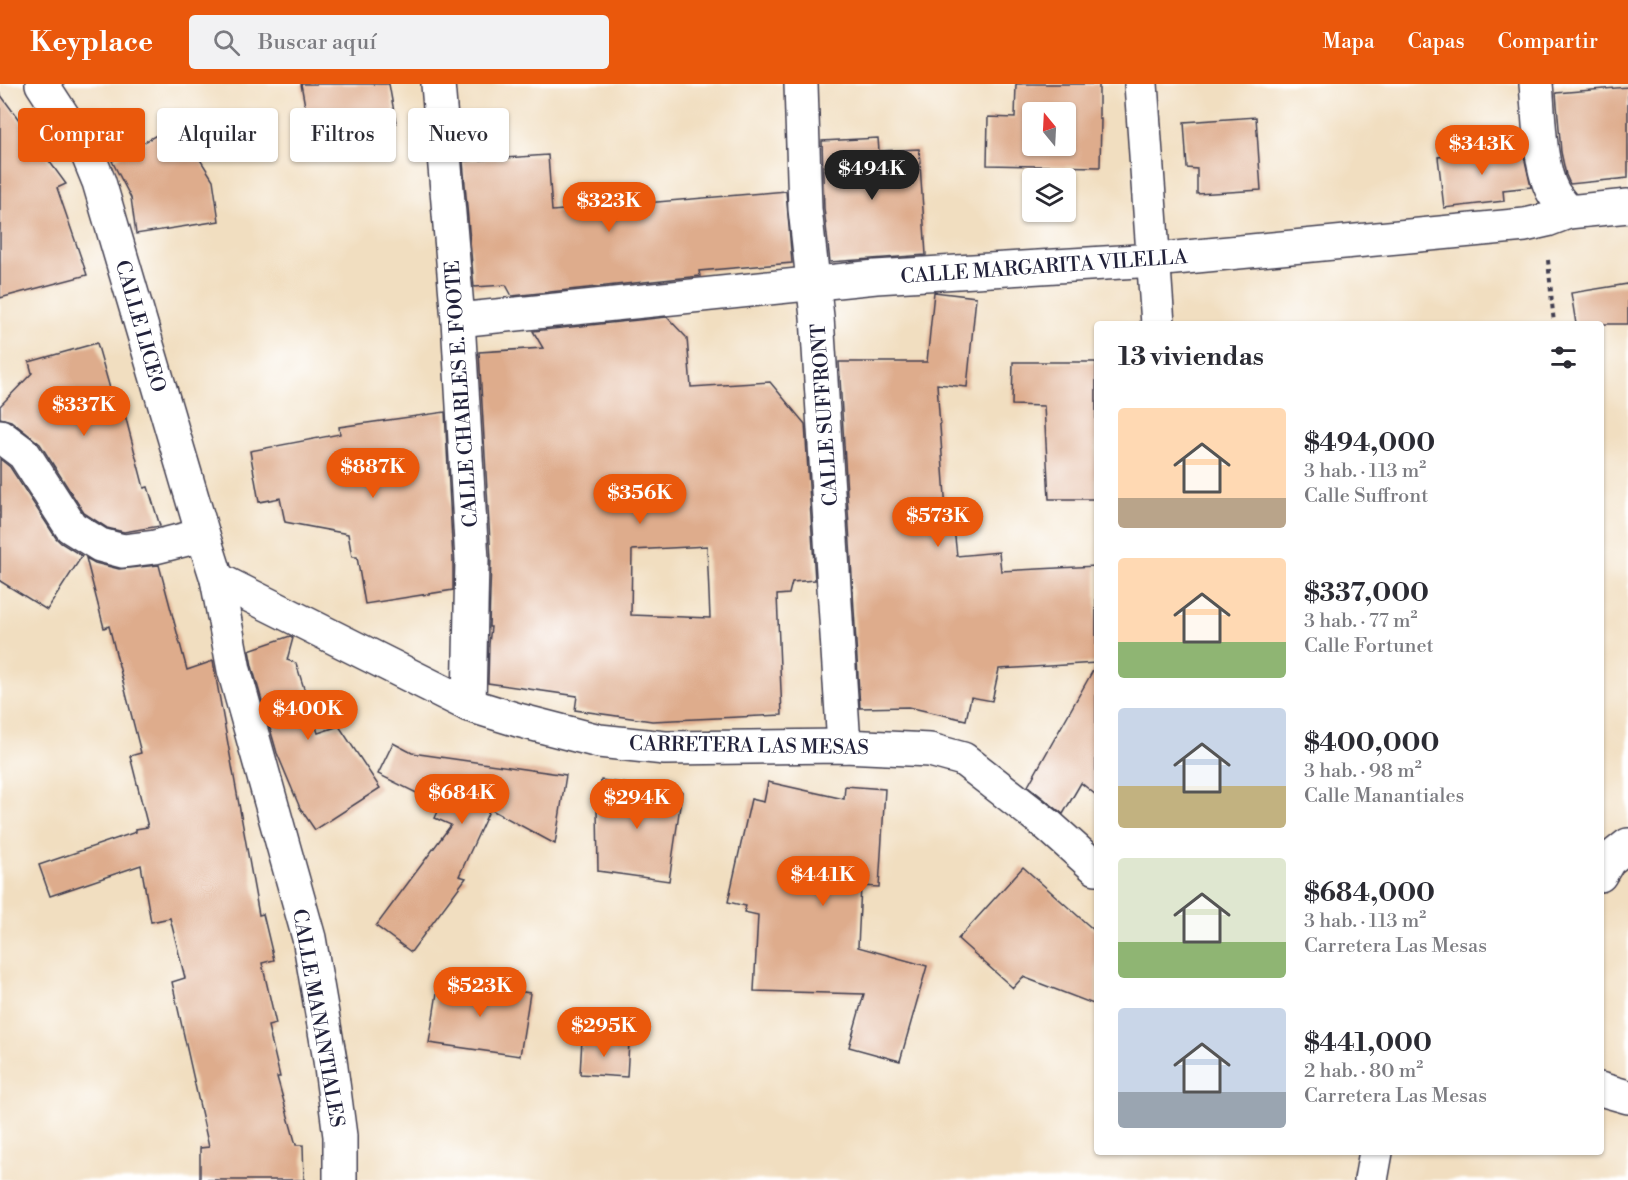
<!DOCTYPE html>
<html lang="es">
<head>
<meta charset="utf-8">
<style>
  :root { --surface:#fff; --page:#f2f2f3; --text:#2b2b33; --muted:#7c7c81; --accent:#ea580c }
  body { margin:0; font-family:"Libre Bodoni",serif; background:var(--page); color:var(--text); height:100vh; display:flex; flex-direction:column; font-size:22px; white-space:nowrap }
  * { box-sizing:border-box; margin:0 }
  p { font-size:20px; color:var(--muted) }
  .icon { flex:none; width:33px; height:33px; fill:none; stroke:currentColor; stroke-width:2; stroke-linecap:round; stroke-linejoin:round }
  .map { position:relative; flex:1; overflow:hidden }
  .sheet { position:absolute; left:1094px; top:237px; width:510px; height:834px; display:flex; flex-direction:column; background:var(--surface); border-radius:6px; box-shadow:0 2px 4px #0004 }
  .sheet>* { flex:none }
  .hud { position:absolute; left:18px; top:24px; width:570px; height:54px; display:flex; gap:12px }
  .needle { width:39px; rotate:342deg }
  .tools { position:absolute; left:1022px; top:18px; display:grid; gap:12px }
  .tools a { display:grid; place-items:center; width:54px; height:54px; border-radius:6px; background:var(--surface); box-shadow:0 2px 4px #0004; font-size:30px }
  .price { position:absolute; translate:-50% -51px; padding:0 14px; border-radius:21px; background:var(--accent); color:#fff; font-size:20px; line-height:39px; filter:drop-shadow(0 2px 3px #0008) }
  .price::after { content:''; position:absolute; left:50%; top:36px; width:18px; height:14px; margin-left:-9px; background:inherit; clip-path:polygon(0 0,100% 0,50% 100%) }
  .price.selected { background:#222; color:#fff }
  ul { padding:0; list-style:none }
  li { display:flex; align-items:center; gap:18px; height:150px; padding:0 24px }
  li span { display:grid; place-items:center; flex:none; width:168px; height:120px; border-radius:6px; color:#555 }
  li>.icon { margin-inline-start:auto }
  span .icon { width:72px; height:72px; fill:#fffc; stroke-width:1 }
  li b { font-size:26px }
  h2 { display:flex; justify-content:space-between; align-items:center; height:72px; padding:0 24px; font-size:26px }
  .pill { padding:0 21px; border-radius:6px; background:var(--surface); box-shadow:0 2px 4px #0004; font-size:21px; line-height:54px }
  .pill.selected { background:var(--accent); color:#fff }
  header { display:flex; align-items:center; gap:36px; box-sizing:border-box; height:84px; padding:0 30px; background:var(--accent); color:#fff }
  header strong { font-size:28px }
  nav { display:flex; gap:33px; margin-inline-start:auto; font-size:21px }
  .search { width:420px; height:54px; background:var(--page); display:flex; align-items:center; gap:15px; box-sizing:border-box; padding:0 21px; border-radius:6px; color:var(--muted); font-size:22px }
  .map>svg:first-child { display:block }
</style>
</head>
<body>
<header>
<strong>Keyplace</strong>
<div class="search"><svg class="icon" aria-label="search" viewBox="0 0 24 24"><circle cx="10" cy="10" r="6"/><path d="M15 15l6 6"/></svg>Buscar aquí</div>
<nav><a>Mapa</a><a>Capas</a><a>Compartir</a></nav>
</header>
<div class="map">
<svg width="1628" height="1096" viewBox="0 0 1628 1096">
  <rect width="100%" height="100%" fill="#fff"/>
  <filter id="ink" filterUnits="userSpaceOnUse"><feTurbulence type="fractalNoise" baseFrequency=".0167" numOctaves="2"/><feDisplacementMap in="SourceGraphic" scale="12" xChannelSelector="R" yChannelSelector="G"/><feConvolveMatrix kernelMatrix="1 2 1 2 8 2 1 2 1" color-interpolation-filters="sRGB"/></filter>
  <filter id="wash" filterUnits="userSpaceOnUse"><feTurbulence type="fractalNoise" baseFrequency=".008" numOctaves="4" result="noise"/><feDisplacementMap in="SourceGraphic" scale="24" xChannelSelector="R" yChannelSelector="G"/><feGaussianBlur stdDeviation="1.35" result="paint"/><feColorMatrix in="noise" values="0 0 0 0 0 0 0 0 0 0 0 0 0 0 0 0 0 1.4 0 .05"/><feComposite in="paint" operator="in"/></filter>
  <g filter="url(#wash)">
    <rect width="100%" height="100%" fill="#f1dec0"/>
    <g id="blocks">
      <g fill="#deac8c" fill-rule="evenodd">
        <polygon points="301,0 389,0 396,39 311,55"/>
        <path d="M1016,0H1099V35H1101L1100,83L987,81L988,33L1015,34ZM1032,28H1065V62H1032Z"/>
        <polygon points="1628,3 1628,94 1570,100 1566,91 1561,68 1556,9"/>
        <polygon points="0,10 66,100 57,104 87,191 0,214"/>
        <polygon points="1256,33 1261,106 1197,110 1197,85 1187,84 1184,38"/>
        <polygon points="177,39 213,96 219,137 136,150 131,114 112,77"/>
        <polygon points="878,54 879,67 919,65 926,171 830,178 824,124 822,57"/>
        <polygon points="1522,63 1531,103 1503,106 1504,117 1444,124 1438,73"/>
        <polygon points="548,71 552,127 786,107 792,179 699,187 700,192 512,212 506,201 474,203 463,77"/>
        <polygon points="1628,200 1628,240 1576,240 1571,209"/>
        <polygon points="934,208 976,213 967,303 937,300 946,427 952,426 957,472 999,468 1001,487 1096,482 1096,579 999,585 992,617 971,613 966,636 908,623 860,624 839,278 927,278"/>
        <path d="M667,233L687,254L691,303L770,298L805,340L815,496L792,498L789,510L777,511L782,631L652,637L575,626L577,612L488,599L489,560L491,543H489L491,475L479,268L543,264L533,247ZM707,462L710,534L631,531L632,466Z"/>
        <polygon points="97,259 117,329 124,327 144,404 148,403 160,442 124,448 107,444 84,429 40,360 11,337 0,334 0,322 32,289 29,278"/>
        <polygon points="1013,278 1096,278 1096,415 1049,415 1044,322 1012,321"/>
        <polygon points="445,328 453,476 453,506 365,520 357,473 352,473 348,450 285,438 280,414 259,418 250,367 340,350 339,343"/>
        <polygon points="0,375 10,383 56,454 61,459 82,472 47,526 0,497"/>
        <polygon points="86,474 95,479 119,485 159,481 187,586 213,577 259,831 263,830 274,876 262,879 276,940 268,942 280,993 277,993 296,1061 303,1061 304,1096 200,1096 200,1064 209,1063 172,898 185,894 170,834 151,838 141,781 50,812 39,781 136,748 136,745 148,743 130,672 141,669 109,542 104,544"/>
        <polygon points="290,552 293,554 287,576 296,579 318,649 339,642 380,704 315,746 300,724 277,669 252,582 249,566"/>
        <polygon points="1096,581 1096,711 1081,699 1063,730 1028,702"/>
        <polygon points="393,659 412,669 566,691 555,760 490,725 459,792 466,794 411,868 376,842 451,741 435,734 441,721 378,690"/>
        <polygon points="601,696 682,708 669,797 598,787 597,723"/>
        <polygon points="768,698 844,715 845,702 885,705 879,803 861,802 858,863 927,882 900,977 849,963 864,910 754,907 758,831 744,828 746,822 728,818 751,715 764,718"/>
        <polygon points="1023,783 1096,848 1096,921 1023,893 1013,904 958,855"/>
        <polygon points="439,896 530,909 520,972 429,959"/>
        <polygon points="582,955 629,958 627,993 580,990"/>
      </g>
    </g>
  </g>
  <g filter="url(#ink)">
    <use href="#blocks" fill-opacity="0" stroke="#413e4f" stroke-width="1.5"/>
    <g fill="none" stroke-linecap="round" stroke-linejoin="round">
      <defs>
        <g id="minor">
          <polyline points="42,0 88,71 99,98 203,451 217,495 234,586 309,854 330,976 340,1052 340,1096"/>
          <polyline points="438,0 458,236 472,476 469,621"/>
          <polyline points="801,0 805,125 817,233 844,662"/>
          <polyline points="1141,0 1158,240"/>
          <path d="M1536,0C1539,30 1539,83 1553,108C1557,115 1563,121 1568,128"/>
          <polyline points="458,236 876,193 1154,176 1525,141 1547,136 1568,128 1628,122"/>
          <polyline points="0,352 24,370 71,443 100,461 123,467 155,463 203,451"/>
          <polyline points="217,495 469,621 518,636 599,657 665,664 844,662 930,666 963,675 1049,742 1096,784"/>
          <polyline points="1600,791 1609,776 1628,761"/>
          <polyline points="1600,1005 1628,1013"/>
          <polyline points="1371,1096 1376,1068"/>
        </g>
      </defs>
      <use href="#minor" stroke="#413e4f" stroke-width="36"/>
      <polyline stroke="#413e4f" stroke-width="4" stroke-dasharray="4.5 4.5" stroke-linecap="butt" points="1548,176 1554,240"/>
      <use href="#minor" stroke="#fff" stroke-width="33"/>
    </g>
  </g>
  <g text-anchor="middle" stroke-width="5" stroke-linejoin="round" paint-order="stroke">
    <g font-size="20" fill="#22223b" stroke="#fff">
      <text transform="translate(1044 182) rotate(-4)" y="7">CALLE MARGARITA VILELLA</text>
      <text transform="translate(141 242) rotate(74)" y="7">CALLE LICEO</text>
      <text transform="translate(461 310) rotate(-94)" y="7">CALLE CHARLES E. FOOTE</text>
      <text transform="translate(824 331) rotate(-94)" y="7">CALLE SUFFRONT</text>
      <text transform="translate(749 661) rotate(1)" y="7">CARRETERA LAS MESAS</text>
      <text transform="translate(319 934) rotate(80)" y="7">CALLE MANANTIALES</text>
    </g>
  </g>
</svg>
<div class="tools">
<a><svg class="needle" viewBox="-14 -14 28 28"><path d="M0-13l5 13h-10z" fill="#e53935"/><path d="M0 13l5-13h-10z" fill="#7c7c81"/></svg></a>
<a><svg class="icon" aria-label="layers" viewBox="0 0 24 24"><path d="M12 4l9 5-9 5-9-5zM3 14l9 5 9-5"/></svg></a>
</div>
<b class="price" style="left:1482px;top:92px">$343K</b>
<b class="price selected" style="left:872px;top:117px">$494K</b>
<b class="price" style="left:609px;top:149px">$323K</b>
<b class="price" style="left:84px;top:353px">$337K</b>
<b class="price" style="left:373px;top:415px">$887K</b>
<b class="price" style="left:640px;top:441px">$356K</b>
<b class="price" style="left:938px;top:464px">$573K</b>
<b class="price" style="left:308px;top:657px">$400K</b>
<b class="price" style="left:462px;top:741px">$684K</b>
<b class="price" style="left:637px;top:746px">$294K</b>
<b class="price" style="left:823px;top:823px">$441K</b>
<b class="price" style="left:480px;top:934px">$523K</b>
<b class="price" style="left:604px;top:974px">$295K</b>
<div class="hud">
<a class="pill selected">Comprar</a>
<a class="pill">Alquilar</a>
<a class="pill">Filtros</a>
<a class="pill">Nuevo</a>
</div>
<section class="sheet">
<h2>13 viviendas<svg class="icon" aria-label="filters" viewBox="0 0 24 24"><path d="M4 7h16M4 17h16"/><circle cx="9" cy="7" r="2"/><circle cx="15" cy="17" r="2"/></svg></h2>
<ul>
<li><span style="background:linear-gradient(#ffd9b3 75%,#b9a48a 0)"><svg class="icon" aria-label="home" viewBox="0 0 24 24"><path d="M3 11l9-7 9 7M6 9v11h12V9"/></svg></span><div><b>$494,000</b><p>3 hab. · 113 m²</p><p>Calle Suffront</p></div></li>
<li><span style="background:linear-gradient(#ffd9b3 70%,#8fb573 0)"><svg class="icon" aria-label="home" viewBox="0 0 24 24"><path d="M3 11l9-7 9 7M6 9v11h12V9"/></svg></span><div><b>$337,000</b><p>3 hab. · 77 m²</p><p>Calle Fortunet</p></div></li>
<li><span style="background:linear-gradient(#c9d6e8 65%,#c2b280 0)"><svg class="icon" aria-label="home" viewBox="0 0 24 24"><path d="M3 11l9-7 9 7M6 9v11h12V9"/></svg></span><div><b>$400,000</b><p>3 hab. · 98 m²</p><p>Calle Manantiales</p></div></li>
<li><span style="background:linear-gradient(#dfe7d0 70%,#8fb573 0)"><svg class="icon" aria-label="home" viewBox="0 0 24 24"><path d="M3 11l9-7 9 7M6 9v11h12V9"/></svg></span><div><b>$684,000</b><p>3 hab. · 113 m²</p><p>Carretera Las Mesas</p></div></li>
<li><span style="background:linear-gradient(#c9d6e8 70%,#9aa5b1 0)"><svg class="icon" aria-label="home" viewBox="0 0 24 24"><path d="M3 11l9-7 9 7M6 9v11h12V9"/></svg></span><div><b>$441,000</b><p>2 hab. · 80 m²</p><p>Carretera Las Mesas</p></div></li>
</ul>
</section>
</div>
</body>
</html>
